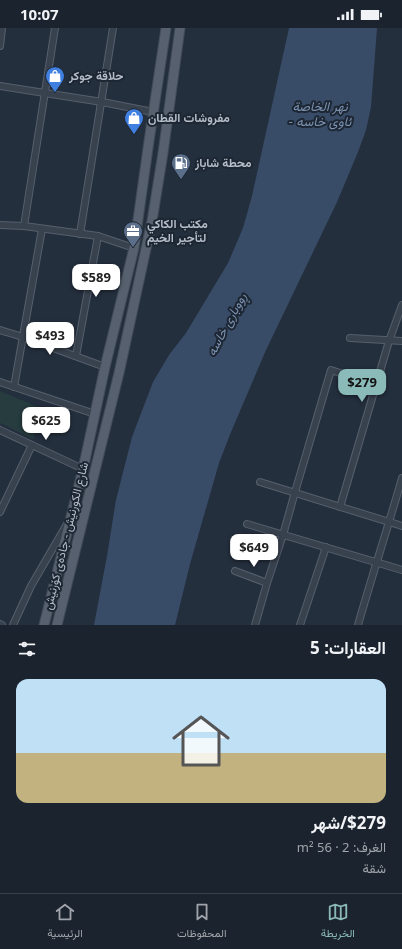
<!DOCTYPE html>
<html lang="ar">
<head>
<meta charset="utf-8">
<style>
  :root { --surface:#1b232e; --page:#242b36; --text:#f1f3f6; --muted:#a0a4aa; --line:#39404a; --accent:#8bbbb9 }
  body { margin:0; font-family:"Noto Sans",Vazirmatn,sans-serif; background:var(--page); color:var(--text); direction:rtl; height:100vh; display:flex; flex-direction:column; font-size:15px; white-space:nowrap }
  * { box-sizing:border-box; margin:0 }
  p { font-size:13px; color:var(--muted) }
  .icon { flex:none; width:22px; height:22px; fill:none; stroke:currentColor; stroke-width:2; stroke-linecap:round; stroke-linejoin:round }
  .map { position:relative; height:597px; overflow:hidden; direction:ltr }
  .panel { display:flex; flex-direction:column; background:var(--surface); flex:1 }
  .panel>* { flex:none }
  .price { position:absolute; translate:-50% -34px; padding:0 9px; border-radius:8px; background:#fff; color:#222; font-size:13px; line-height:26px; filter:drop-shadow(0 1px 2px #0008) }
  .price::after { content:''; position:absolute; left:50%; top:24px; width:12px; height:9px; margin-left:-6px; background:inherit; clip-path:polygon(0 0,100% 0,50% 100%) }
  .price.on { background:var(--accent); color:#111 }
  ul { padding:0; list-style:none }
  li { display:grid; align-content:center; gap:8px; height:212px; padding:0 16px }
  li+li { border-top:1px solid var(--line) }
  li span { display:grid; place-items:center; height:124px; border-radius:12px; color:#555 }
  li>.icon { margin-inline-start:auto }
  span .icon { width:72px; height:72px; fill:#fffc; stroke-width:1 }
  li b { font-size:17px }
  h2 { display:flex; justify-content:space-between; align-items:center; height:48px; padding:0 16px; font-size:17px }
  .status { display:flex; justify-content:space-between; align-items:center; height:28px; padding:0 20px; background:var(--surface); direction:ltr }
  .status svg { height:11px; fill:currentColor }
  .menu { display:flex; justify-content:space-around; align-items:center; height:56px; border-top:1px solid var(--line); background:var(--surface); font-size:11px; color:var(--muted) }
  .menu a { display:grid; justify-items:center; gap:2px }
  .menu .on { color:var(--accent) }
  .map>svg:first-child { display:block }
</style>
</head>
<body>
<div class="status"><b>10:07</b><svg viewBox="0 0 49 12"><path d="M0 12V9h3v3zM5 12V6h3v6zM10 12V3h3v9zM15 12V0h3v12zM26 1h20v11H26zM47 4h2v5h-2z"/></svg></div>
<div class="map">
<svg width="402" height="597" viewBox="0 0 402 597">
  <rect width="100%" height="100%" fill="#242f3e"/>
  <polygon fill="#263c3f" points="0,363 45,382 33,411 0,395"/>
  <polygon fill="#394c67" points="289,0 377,0 371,79 366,102 358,124 337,174 266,322 231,404 219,435 190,536 175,597 94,597 107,528 116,472 132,409 153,354 169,327 186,305 228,235 243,200 252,168"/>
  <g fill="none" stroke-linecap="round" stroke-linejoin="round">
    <defs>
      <g id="street">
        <polyline points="0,18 2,0"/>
        <polyline points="0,58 102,74 153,84"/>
        <polyline points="0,197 24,198 98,208 134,220"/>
        <polyline points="24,198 55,0"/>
        <polyline points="80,206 113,0"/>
        <polyline points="0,302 23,309 105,339"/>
        <polyline points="350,310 402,313"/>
        <polyline points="76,328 98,208"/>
        <polyline points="0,354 95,386"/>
        <polyline points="14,359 42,201"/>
        <polyline points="0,402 83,441"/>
        <polyline points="260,454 402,498"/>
        <polyline points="340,479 389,313 402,277"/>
        <polyline points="0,484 32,417"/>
        <polyline points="247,496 402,542"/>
        <polyline points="235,543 267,555"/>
        <polyline points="0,596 2,597"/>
        <polyline points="13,597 31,558 67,496"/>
        <polyline points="255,597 267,555 283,507 295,464 331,342 376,357"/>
        <polyline points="300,597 326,519"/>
        <path d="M358,597C372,548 388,499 402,450"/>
      </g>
      <g id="primary">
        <polyline points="44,597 83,441 105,339 134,220 149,113 166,0"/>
        <polyline points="57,597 119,345 152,193 163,125 180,0"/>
      </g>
    </defs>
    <use href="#street" stroke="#565f6c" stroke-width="8"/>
    <use href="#primary" stroke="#414a57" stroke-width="11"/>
    <use href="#street" stroke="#38414e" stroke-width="6"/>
    <use href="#primary" stroke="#56606e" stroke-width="9"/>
  </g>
  <defs>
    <symbol id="shop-pin" viewBox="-11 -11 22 30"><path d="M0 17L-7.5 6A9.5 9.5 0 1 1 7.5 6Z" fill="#3f7fe0" stroke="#1d2633"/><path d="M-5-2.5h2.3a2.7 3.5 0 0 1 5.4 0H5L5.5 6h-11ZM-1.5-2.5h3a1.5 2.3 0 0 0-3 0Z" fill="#fff"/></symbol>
    <symbol id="fuel-pin" viewBox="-11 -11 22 30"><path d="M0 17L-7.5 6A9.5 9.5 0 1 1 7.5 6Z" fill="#5c6f8a" stroke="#1d2633"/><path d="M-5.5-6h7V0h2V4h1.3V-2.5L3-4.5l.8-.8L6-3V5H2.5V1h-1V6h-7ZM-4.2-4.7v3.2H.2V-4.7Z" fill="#fff"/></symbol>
    <symbol id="office-pin" viewBox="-11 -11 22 30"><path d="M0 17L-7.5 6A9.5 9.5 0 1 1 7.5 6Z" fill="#5c6f8a" stroke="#1d2633"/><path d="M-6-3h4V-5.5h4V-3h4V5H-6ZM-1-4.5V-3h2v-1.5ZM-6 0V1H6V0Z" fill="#fff"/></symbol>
  </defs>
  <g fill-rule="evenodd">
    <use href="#shop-pin" x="44" y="37" width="22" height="30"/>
    <use href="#shop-pin" x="123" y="79" width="22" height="30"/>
    <use href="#fuel-pin" x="170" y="124" width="22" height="30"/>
    <use href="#office-pin" x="122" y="192" width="22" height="30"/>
  </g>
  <g text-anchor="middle" stroke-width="4" stroke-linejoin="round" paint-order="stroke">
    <g font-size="12" font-weight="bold" fill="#b4bcc9" stroke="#1d2633" text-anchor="start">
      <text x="69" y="52">حلاقة جوكر</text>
      <text x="148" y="94">مفروشات القطان</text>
      <text x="195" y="139">محطة شاباز</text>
      <text x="147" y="200">مكتب الكاكي<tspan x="147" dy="14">لتأجير الخيم</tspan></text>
    </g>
    <g font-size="12" fill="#b4bcc9" stroke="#1d2633">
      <text transform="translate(66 508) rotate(-76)" y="4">شارع الكورنيش - جادەی کۆرنیش</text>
    </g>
    <g font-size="13" font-style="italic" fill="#7c92b1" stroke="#1d2633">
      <text x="320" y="83">نهر الخاصة<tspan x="320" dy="15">- ئاوی خاسە</tspan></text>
      <text transform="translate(226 296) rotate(-62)" y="5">ڕووباری خاسە</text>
    </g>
  </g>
</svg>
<b class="price" style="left:96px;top:270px">$589</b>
<b class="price" style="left:50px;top:328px">$493</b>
<b class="price on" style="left:362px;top:375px">$279</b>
<b class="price" style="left:46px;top:413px">$625</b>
<b class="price" style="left:254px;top:540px">$649</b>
</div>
<section class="panel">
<h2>العقارات: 5<svg class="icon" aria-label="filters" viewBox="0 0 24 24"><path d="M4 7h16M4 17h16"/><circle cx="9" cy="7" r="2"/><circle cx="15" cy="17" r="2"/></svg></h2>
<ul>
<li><span style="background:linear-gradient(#bfe0f5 60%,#c2b280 0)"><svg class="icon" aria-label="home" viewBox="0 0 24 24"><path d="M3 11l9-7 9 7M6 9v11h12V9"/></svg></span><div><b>$279/شهر</b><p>الغرف: 2 · 56 m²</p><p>شقة</p></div></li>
</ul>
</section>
<nav class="menu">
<a class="on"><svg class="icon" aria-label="map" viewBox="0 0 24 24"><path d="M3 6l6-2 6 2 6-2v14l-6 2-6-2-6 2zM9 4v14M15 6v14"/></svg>الخريطة</a>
<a><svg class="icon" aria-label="saved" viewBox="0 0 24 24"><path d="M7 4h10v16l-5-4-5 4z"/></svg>المحفوظات</a>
<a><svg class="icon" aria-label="home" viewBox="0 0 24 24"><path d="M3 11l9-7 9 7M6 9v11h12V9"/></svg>الرئيسية</a>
</nav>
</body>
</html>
